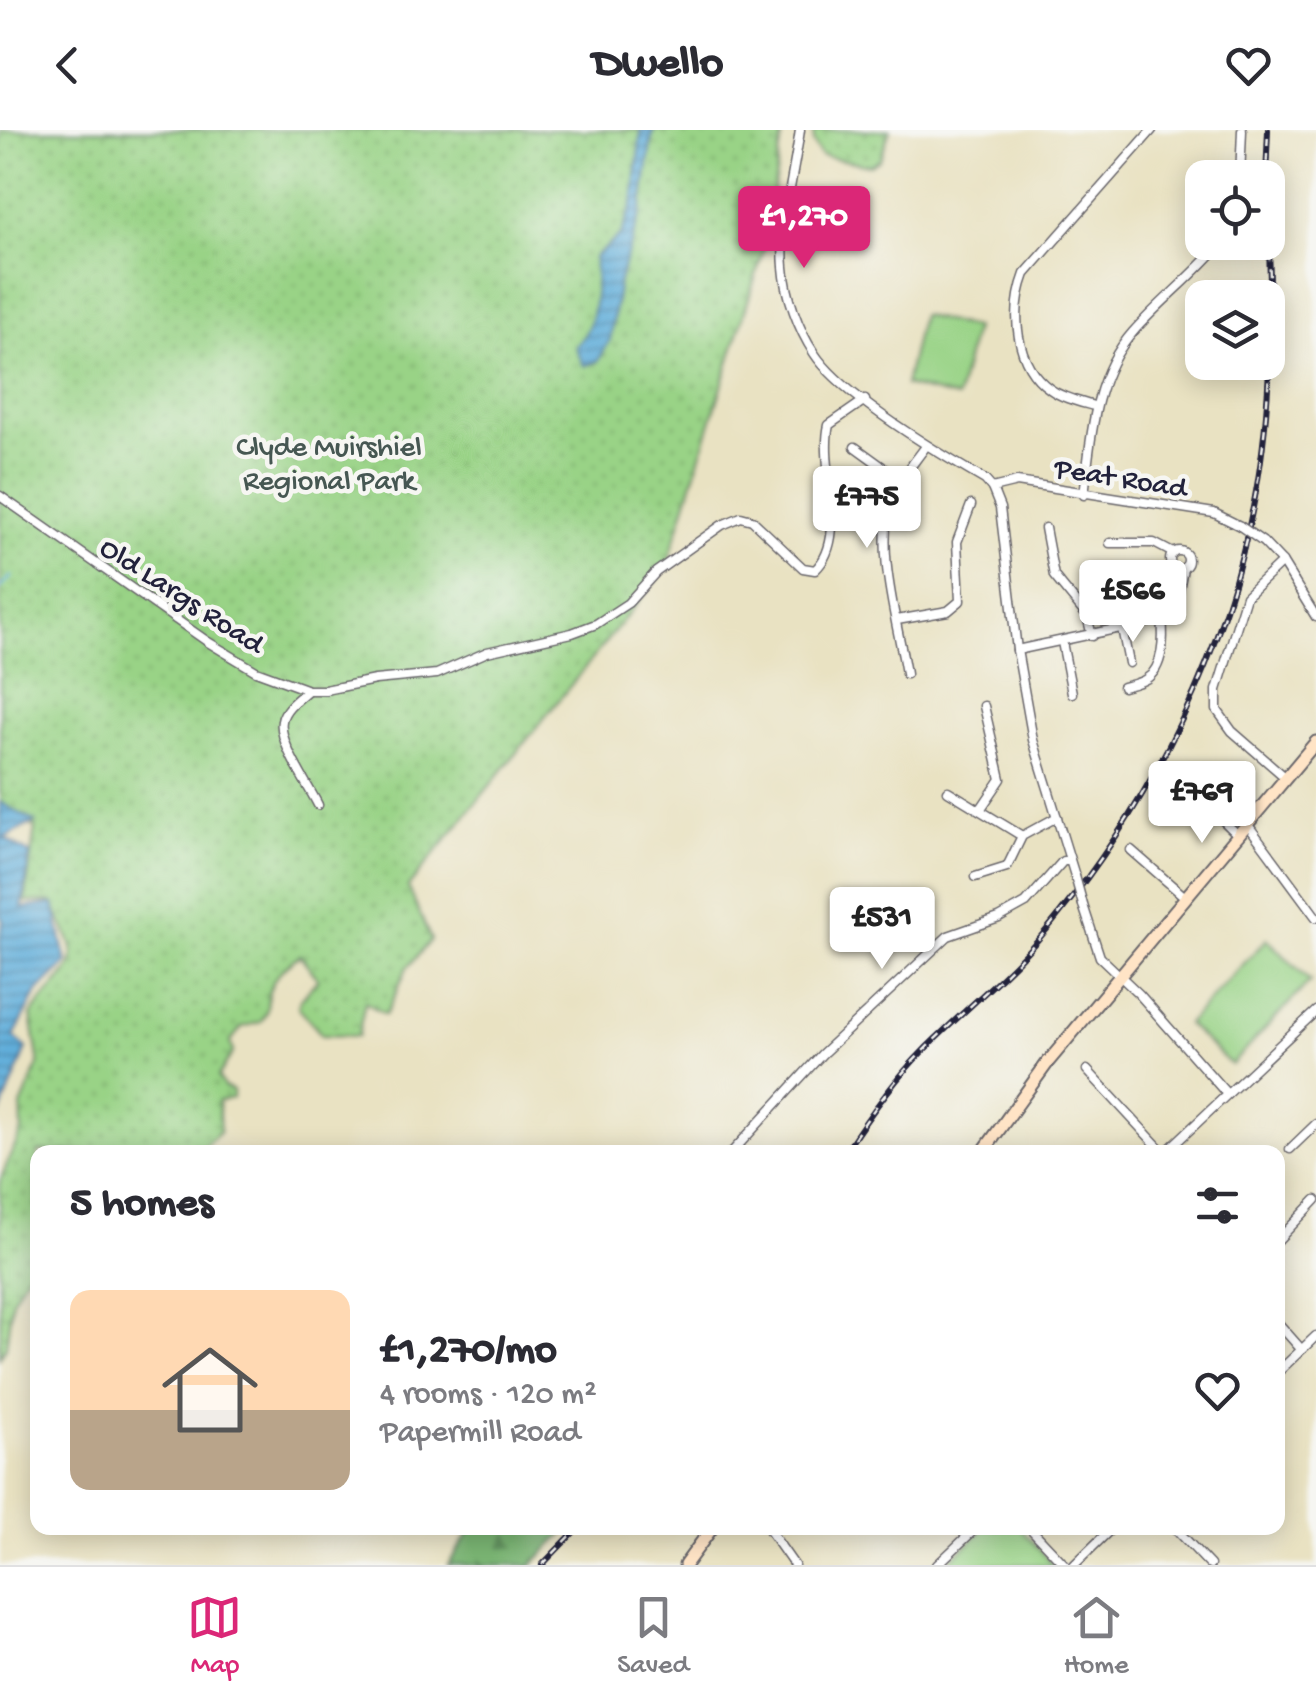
<!DOCTYPE html>
<html lang="en">
<head>
<meta charset="utf-8">
<style>
  :root { --surface:#fff; --page:#f2f2f3; --text:#2b2b33; --muted:#7c7c81; --line:#e1e1e2; --accent:#db2777 }
  body { margin:0; font-family:"Gochi Hand",sans-serif; background:var(--page); color:var(--text); height:100vh; display:flex; flex-direction:column; font-size:38px; white-space:nowrap }
  * { box-sizing:border-box; margin:0 }
  p { font-size:32px; color:var(--muted) }
  .icon { flex:none; width:55px; height:55px; fill:none; stroke:currentColor; stroke-width:2; stroke-linecap:round; stroke-linejoin:round }
  .map { position:relative; flex:1; overflow:hidden }
  .details { position:absolute; left:30px; top:1015px; width:1255px; height:390px; display:flex; flex-direction:column; background:var(--surface); border-radius:20px; box-shadow:0 5px 25px #0003 }
  .details>* { flex:none }
  .buttons { position:absolute; left:1185px; top:30px; display:grid; gap:20px }
  .buttons a { display:grid; place-items:center; width:100px; height:100px; border-radius:20px; background:var(--surface); box-shadow:0 5px 25px #0003; font-size:50px }
  .price { position:absolute; translate:-50% -85px; padding:0 22px; border-radius:10px; background:#fff; color:#222; font-size:32px; line-height:65px; filter:drop-shadow(0 2px 5px #0008) }
  .price::after { content:''; position:absolute; left:50%; top:60px; width:30px; height:22px; margin-left:-15px; background:inherit; clip-path:polygon(0 0,100% 0,50% 100%) }
  .price.active { background:var(--accent); color:#fff }
  ul { padding:0; list-style:none }
  li { display:flex; align-items:center; gap:30px; height:250px; padding:0 40px }
  li span { display:grid; place-items:center; flex:none; width:280px; height:200px; border-radius:20px; color:#555 }
  li>.icon { margin-inline-start:auto }
  span .icon { width:120px; height:120px; fill:#fffc; stroke-width:1 }
  li b { font-size:42px }
  h2 { display:flex; justify-content:space-between; align-items:center; height:120px; padding:0 40px; font-size:42px }
  header { display:flex; justify-content:space-between; align-items:center; height:130px; padding:0 40px; background:var(--surface); font-size:45px; font-weight:700 }
  .menu { display:flex; justify-content:space-around; align-items:center; height:140px; border-top:2px solid var(--line); background:var(--surface); font-size:28px; color:var(--muted) }
  .menu a { display:grid; justify-items:center; gap:5px }
  .menu .active { color:var(--accent) }
  .map>svg:first-child { display:block }
</style>
</head>
<body>
<header><svg class="icon" aria-label="back" viewBox="0 0 24 24"><path d="M15 5l-7 7 7 7"/></svg>Dwello<svg class="icon" aria-label="heart" viewBox="0 0 24 24"><path d="M12 20l-8-8c-3-5 5-10 8-4 3-6 11-1 8 4z"/></svg></header>
<div class="map">
<svg width="1316" height="1435" viewBox="0 0 1316 1435">
  <defs>
    <pattern id="green-dots" width="8" height="8" patternUnits="userSpaceOnUse" patternTransform="scale(2.5)"><rect width="8" height="8" fill="#99d386"/><path d="M2 2h.1M6 6h.1" fill="none" stroke="#84b575" stroke-width="1.8" stroke-linecap="round"/></pattern>
    <pattern id="forest-firs" width="22" height="20" patternUnits="userSpaceOnUse" patternTransform="scale(2.5)"><rect width="22" height="20" fill="#7ab573"/><path d="M5 1l3.5 6h-7zM16 11l3.5 6h-7z" fill="#649360"/></pattern>
    <pattern id="water-rules" width="6" height="5" patternUnits="userSpaceOnUse" patternTransform="scale(2.5)"><rect width="6" height="5" fill="#61aeda"/><path d="M0 2.5h6" fill="none" stroke="#508db2"/></pattern>
  </defs>
  <rect width="100%" height="100%" fill="#f6f6f2"/>
  <filter id="ink" filterUnits="userSpaceOnUse"><feTurbulence type="fractalNoise" baseFrequency=".01" numOctaves="2"/><feDisplacementMap in="SourceGraphic" scale="20" xChannelSelector="R" yChannelSelector="G"/><feConvolveMatrix kernelMatrix="1 2 1 2 8 2 1 2 1" color-interpolation-filters="sRGB"/></filter>
  <filter id="wash" filterUnits="userSpaceOnUse"><feTurbulence type="fractalNoise" baseFrequency=".0048" numOctaves="4" result="noise"/><feDisplacementMap in="SourceGraphic" scale="40" xChannelSelector="R" yChannelSelector="G"/><feGaussianBlur stdDeviation="2.25" result="paint"/><feColorMatrix in="noise" values="0 0 0 0 0 0 0 0 0 0 0 0 0 0 0 0 0 1.4 0 .05"/><feComposite in="paint" operator="in"/></filter>
  <g filter="url(#wash)">
    <rect width="100%" height="100%" fill="#e9e2c2"/>
    <g fill="url(#green-dots)" stroke="#5e7a60" stroke-width="2.5">
      <path d="M0,0H783L765,115L667,436L408,757L431,810L407,838L388,880L385,884L365,872L358,906L322,905L298,877L301,869L318,849L300,825C285,835 270,849 268,867C267,879 268,882 261,892L242,897L230,912L233,922L218,947L224,957L233,961V968L218,971L220,1001L198,1022H38L37,1126L12,1170L6,1217L0,1227V1050L22,1000L21,976L39,934L31,885C76,826 88,842 51,772H25L35,697L0,681Z"/>
      <polygon points="814,0 890,0 880,29 870,35 821,26 813,12"/>
    </g>
    <polygon fill="url(#forest-firs)" stroke="#4e6c57" stroke-width="2.5" points="472,1398 570,1398 532,1435 448,1435"/>
    <g fill="#99d386" stroke="#5e7a60" stroke-width="2.5">
      <polygon points="921,185 974,198 957,268 905,255"/>
      <polygon points="1267,809 1310,851 1231,935 1187,894"/>
      <polygon points="985,1398 1020,1398 1054,1435 945,1435"/>
    </g>
    <g fill="url(#water-rules)" stroke="#42688a" stroke-width="2.5">
      <path d="M641,0H653L641,83L619,150L610,210L598,231L584,236L575,216C597,198 597,155 594,128L621,105L633,74Z"/>
      <polygon points="0,672 35,692 4,708 30,724 22,778 54,774 67,833 37,862 14,907 27,918 0,985 0,806 3,790 0,786"/>
    </g>
    <g fill="none" stroke-linecap="round" stroke-linejoin="round">
      <polyline stroke="#61aeda" stroke-width="2.5" points="0,458 12,446"/>
    </g>
  </g>
  <g filter="url(#ink)">
    <g fill="none" stroke-linecap="round" stroke-linejoin="round">
      <defs>
        <g id="street">
          <path d="M800,0C794,44 780,93 784,137C786,165 798,199 814,223C841,265 940,324 985,350L992,358L1000,378L1017,520L1033,610L1075,746"/>
          <polyline points="1240,48 1242,0"/>
          <path d="M1094,276C1080,272 1062,268 1050,259C1014,234 1011,181 1025,144L1152,0"/>
          <polyline points="855,317 902,351"/>
          <polyline points="992,358 1017,352 1214,383 1240,396"/>
          <path d="M1084,365C1091,308 1093,247 1133,202C1161,170 1195,145 1222,112"/>
          <path d="M0,366L208,512L256,541L308,560H325L375,550L437,544L487,522L572,503L596,494L628,473L656,442L722,395L741,387L752,390L803,438L815,440C850,407 819,337 829,295L865,270"/>
          <polyline points="1045,398 1054,446 1087,486 1092,506"/>
          <polyline points="1263,412 1282,432 1316,487"/>
          <polyline points="1110,413 1154,413 1173,423"/>
          <circle cx="1179" cy="430" r="9"/>
          <polyline points="1282,432 1246,466 1217,560 1217,580 1232,601 1286,648"/>
          <polyline points="897,490 948,481 960,471 957,412 971,375"/>
          <polyline points="1122,498 1129,533"/>
          <polyline points="1062,512 1072,563"/>
          <polyline points="1017,520 1162,489 1178,466 1183,438"/>
          <path d="M906,544C898,493 874,417 892,367C899,349 915,332 926,316"/>
          <path d="M1123,557C1130,555 1140,553 1146,549C1164,538 1164,507 1162,489"/>
          <path d="M308,560C299,568 284,578 282,591C278,612 308,655 318,675"/>
          <polyline points="1180,648 1239,706"/>
          <polyline points="948,661 1022,706"/>
          <polyline points="980,680 1001,649 984,576"/>
          <polyline points="1248,695 1316,787"/>
          <polyline points="1131,720 1185,767"/>
          <polyline points="975,747 1007,737 1022,706 1057,687"/>
          <polyline points="1083,775 1100,827 1139,864 1227,964"/>
          <polyline points="1087,940 1163,1022"/>
          <polyline points="1290,1019 1316,994"/>
          <polyline points="732,1022 822,924 948,806 999,788 1026,773 1063,731 1070,731"/>
          <polyline points="1166,1022 1316,881"/>
          <polyline points="1278,1110 1316,1070"/>
          <polyline points="1278,1193 1301,1219"/>
          <polyline points="1278,1242 1316,1206"/>
          <polyline points="768,1398 794,1435"/>
          <polyline points="1030,1398 1065,1435"/>
          <polyline points="1175,1398 1210,1435"/>
          <polyline points="937,1435 976,1398"/>
          <polyline points="1074,1435 1112,1398"/>
        </g>
        <g id="secondary">
          <polyline points="983,1022 1048,932 1316,612"/>
          <polyline points="685,1435 712,1398"/>
        </g>
      </defs>
      <use href="#street" stroke="#68656a" stroke-width="11"/>
      <use href="#secondary" stroke="#68656a" stroke-width="15"/>
      <use href="#street" stroke="#fff" stroke-width="8"/>
      <use href="#secondary" stroke="#ffe4c6" stroke-width="11"/>
      <defs>
        <g id="rail">
          <polyline points="1266,48 1268,0"/>
          <path d="M845,1022C868,987 893,951 923,921C968,876 1018,837 1057,787C1155,666 1226,521 1255,367C1272,276 1272,181 1268,89"/>
          <polyline points="542,1435 578,1398"/>
        </g>
      </defs>
      <use href="#rail" stroke="#22223b" stroke-width="6"/>
      <use href="#rail" stroke="#f6f6f2" stroke-width="2.5" stroke-dasharray="8" stroke-linecap="butt"/>
      <defs>
        <g id="street-bridge">
          <polyline points="1240,396 1263,412"/>
          <polyline points="1075,746 1083,775"/>
        </g>
      </defs>
      <use href="#street-bridge" stroke="#68656a" stroke-width="11" stroke-linecap="butt"/>
      <use href="#street-bridge" stroke="#fff" stroke-width="8"/>
    </g>
  </g>
  <g text-anchor="middle" stroke-width="9" stroke-linejoin="round" paint-order="stroke">
    <g font-size="30" fill="#465752" stroke="#f6f6f2">
      <text x="329" y="325">Clyde Muirshiel<tspan x="329" dy="34">Regional Park</tspan></text>
    </g>
    <g font-size="30" fill="#22223b" stroke="#f6f6f2">
      <text transform="translate(1121 346) rotate(9)" y="10">Peat Road</text>
      <text transform="translate(183 464) rotate(33)" y="10">Old Largs Road</text>
    </g>
  </g>
</svg>
<div class="buttons">
<a><svg class="icon" aria-label="locate" viewBox="0 0 24 24"><circle cx="12" cy="12" r="6"/><path d="M12 2v4M12 18v4M2 12h4M18 12h4"/></svg></a>
<a><svg class="icon" aria-label="layers" viewBox="0 0 24 24"><path d="M12 4l9 5-9 5-9-5zM3 14l9 5 9-5"/></svg></a>
</div>
<b class="price active" style="left:804px;top:141px">£1,270</b>
<b class="price" style="left:867px;top:421px">£775</b>
<b class="price" style="left:1133px;top:515px">£566</b>
<b class="price" style="left:1202px;top:716px">£769</b>
<b class="price" style="left:882px;top:842px">£531</b>
<section class="details">
<h2>5 homes<svg class="icon" aria-label="filters" viewBox="0 0 24 24"><path d="M4 7h16M4 17h16"/><circle cx="9" cy="7" r="2"/><circle cx="15" cy="17" r="2"/></svg></h2>
<ul>
<li><span style="background:linear-gradient(#ffd9b3 60%,#b9a48a 0)"><svg class="icon" aria-label="home" viewBox="0 0 24 24"><path d="M3 11l9-7 9 7M6 9v11h12V9"/></svg></span><div><b>£1,270/mo</b><p>4 rooms · 120 m²</p><p>Papermill Road</p></div><svg class="icon" aria-label="heart" viewBox="0 0 24 24"><path d="M12 20l-8-8c-3-5 5-10 8-4 3-6 11-1 8 4z"/></svg></li>
</ul>
</section>
</div>
<nav class="menu">
<a class="active"><svg class="icon" aria-label="map" viewBox="0 0 24 24"><path d="M3 6l6-2 6 2 6-2v14l-6 2-6-2-6 2zM9 4v14M15 6v14"/></svg>Map</a>
<a><svg class="icon" aria-label="saved" viewBox="0 0 24 24"><path d="M7 4h10v16l-5-4-5 4z"/></svg>Saved</a>
<a><svg class="icon" aria-label="home" viewBox="0 0 24 24"><path d="M3 11l9-7 9 7M6 9v11h12V9"/></svg>Home</a>
</nav>
</body>
</html>
